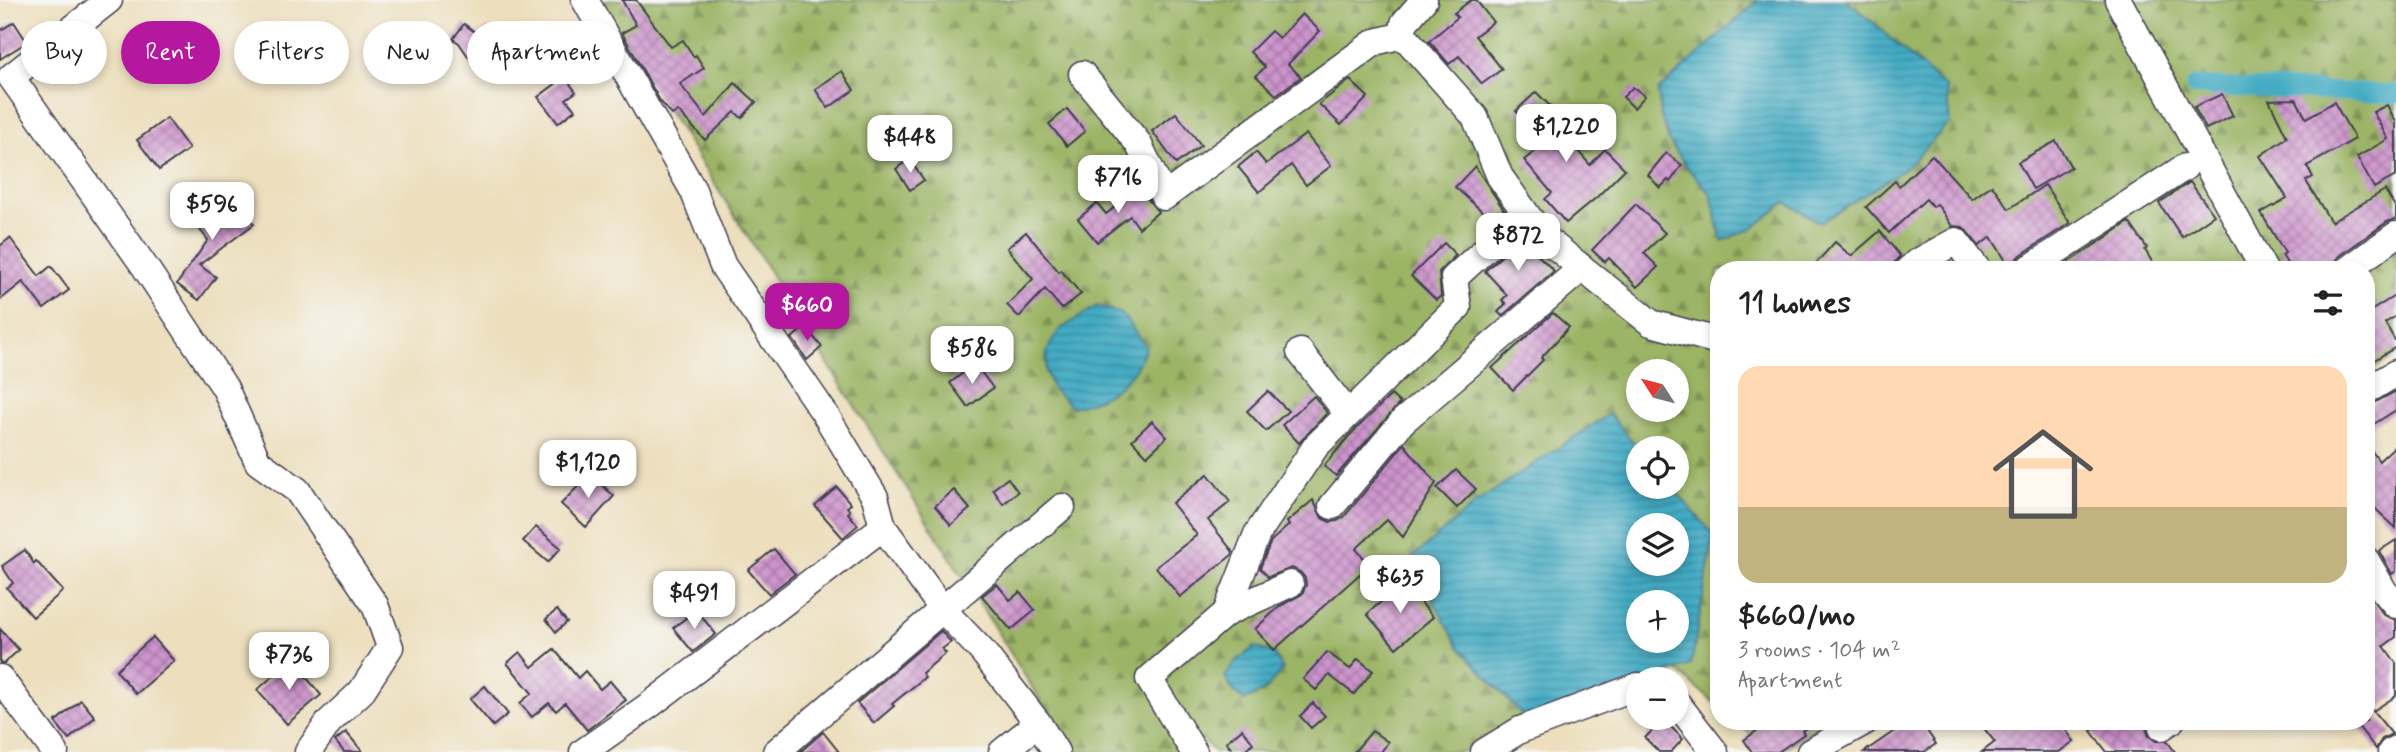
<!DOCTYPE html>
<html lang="en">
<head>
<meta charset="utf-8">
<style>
  :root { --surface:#fff; --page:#f2f2f2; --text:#222; --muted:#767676; --accent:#b5179e }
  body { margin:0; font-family:Mynerve,sans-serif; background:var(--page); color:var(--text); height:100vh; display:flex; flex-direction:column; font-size:26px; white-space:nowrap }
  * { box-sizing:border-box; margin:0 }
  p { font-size:23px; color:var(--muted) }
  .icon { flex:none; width:38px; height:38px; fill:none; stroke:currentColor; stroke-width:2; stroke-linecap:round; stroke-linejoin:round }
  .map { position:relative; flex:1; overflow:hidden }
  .sheet { position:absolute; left:1710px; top:261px; width:665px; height:469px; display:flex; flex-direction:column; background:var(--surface); border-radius:28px; box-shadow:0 4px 10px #0003 }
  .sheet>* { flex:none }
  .top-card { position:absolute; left:21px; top:21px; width:665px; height:63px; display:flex; gap:14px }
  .needle { width:46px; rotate:306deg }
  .tools { position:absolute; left:1626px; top:359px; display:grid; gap:14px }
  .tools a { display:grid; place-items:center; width:63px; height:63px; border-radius:50%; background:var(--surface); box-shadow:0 4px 10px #0003; font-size:35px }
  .price { position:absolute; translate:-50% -60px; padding:0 16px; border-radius:14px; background:#fff; color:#222; font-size:23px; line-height:46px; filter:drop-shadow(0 2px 4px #0008) }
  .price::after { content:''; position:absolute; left:50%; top:42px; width:21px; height:16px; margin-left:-10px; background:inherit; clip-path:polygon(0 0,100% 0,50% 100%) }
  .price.current { background:var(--accent); color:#fff }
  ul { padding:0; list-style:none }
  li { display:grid; align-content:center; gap:14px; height:371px; padding:0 28px }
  li span { display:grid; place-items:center; height:217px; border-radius:21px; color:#555 }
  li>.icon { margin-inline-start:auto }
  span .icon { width:126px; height:126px; fill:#fffc; stroke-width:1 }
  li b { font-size:30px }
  h2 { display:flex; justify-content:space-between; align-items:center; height:84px; padding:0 28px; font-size:30px }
  .pill { padding:0 24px; border-radius:32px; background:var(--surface); box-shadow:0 4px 10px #0003; font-size:24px; line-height:63px }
  .pill.current { background:var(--accent); color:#fff }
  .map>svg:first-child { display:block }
</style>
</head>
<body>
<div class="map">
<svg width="2396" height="752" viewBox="0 0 2396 752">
  <defs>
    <pattern id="forest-firs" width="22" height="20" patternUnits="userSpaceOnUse" patternTransform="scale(1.75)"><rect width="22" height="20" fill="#9bb465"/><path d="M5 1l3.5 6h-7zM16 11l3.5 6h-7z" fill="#7e9254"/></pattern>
    <pattern id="water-rules" width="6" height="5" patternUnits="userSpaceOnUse" patternTransform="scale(1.75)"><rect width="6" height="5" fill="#43abc3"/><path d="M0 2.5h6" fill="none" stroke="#388ba0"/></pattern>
    <pattern id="building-cross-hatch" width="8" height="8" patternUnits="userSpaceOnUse" patternTransform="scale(1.75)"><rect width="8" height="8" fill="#cd94cc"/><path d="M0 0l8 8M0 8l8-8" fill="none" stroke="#a678a7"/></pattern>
  </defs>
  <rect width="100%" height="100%" fill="#f6f6f2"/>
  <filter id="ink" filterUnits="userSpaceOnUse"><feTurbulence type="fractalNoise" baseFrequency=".0143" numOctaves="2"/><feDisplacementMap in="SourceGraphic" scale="14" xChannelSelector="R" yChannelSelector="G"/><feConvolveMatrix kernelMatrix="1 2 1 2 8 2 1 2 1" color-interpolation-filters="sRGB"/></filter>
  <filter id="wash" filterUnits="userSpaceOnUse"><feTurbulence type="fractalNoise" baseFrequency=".00686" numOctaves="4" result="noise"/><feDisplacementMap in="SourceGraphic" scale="28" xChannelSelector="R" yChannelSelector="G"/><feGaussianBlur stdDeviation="1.57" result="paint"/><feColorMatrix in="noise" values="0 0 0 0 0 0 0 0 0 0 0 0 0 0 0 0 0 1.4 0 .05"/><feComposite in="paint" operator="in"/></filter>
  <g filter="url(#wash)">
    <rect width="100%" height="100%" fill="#eddfbe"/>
    <g fill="url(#forest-firs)" stroke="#5e6b50" stroke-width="2" fill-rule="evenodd">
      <path d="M606,0H2396V355L2366,374V270H1718V706L1677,671L1654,679H1638L1480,739L1462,752H1214L1203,739L1184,752H1073L601,4ZM1638,371H1676V410H1638ZM1638,448H1676V486H1638ZM1638,525H1676V564H1638ZM1638,602H1676V640H1638Z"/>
      <polygon points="1735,721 1827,721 1779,752 1771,752"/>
    </g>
    <g fill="url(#water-rules)" stroke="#32667f" stroke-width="2" fill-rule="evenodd">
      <polygon points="1758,0 1845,0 1858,9 1946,88 1950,123 1905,169 1820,223 1786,202 1753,228 1722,241 1711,194 1691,172 1669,142 1661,115 1658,91"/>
      <path d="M1097,306L1122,314L1146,347C1134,381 1107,400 1072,407L1053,390L1046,372L1047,351L1059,330Z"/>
      <path d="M1609,414L1639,448L1638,486L1672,487L1714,535L1691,665L1529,722L1459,647L1411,559L1477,502ZM1638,525H1676V564H1638ZM1638,602H1676V640H1638Z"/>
      <polygon points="1255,647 1273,653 1283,669 1265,691 1244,701 1231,688 1225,676 1237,660"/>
    </g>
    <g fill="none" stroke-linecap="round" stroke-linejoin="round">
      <polyline stroke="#43abc3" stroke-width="19" points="2195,86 2396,94"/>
    </g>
    <g id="blocks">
      <g fill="url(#building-cross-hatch)">
        <polygon points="622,0 636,0 671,47 683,40 694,57 696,55 704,68 680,84 706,117 735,83 756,102 742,118 735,112 705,140 678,111 672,115 660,101 622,33 636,25"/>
        <polygon points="1471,0 1476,0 1493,22 1475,36 1502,69 1482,84 1459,56 1449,64 1429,41 1458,17 1454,13"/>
        <polygon points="1302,14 1320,31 1288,64 1301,77 1276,95 1256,76 1265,67 1250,52 1271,31 1279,38"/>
        <polygon points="14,22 27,42 0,59 0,31"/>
        <polygon points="464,24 479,35 488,28 501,48 474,65 459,43 453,39"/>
        <polygon points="572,40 587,51 567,78 546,63 555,50 561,55"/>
        <polygon points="842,71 854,90 828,108 815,89"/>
        <polygon points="565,77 576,92 566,99 575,110 558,123 538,97"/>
        <polygon points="1350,80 1368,97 1341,125 1319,104"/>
        <polygon points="1633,87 1645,96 1634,108 1623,97"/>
        <polygon points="1536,92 1556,112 1550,118 1590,165 1605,149 1625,169 1597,197 1566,223 1545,199 1552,193 1524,160 1547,142 1516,111"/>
        <polygon points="2222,94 2233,116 2206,129 2194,107"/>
        <polygon points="2296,99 2306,118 2334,102 2355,139 2307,166 2313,177 2306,181 2331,222 2385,190 2396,208 2396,219 2387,222 2338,257 2332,267 2327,270 2291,270 2282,255 2285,253 2261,213 2287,198 2260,156 2287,137 2269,100"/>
        <polygon points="2387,105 2396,122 2396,176 2374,188 2357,157 2388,139 2373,112"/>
        <polygon points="1067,109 1085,131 1067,146 1049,124"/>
        <polygon points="1176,113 1201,145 1176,164 1152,131"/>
        <polygon points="167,118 189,149 159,170 137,140"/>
        <polygon points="1306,134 1331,166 1306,185 1291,165 1259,192 1238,167 1256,152 1266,164"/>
        <polygon points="2056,141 2071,167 2033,189 2018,162"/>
        <polygon points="1666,153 1682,165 1670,182 1668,180 1660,188 1648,175"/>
        <polygon points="1932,155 1972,199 1992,185 2009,209 2045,185 2070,223 2018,257 2011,269 1991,237 1979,246 1963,227 1952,226 1937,204 1933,207 1926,199 1889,233 1866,207 1895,181 1899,186"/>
        <polygon points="909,159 924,180 910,190 896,169"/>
        <polygon points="1475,166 1504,210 1493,221 1455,187"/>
        <polygon points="2190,182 2214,215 2182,237 2159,203"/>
        <polygon points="1139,188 1158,212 1139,228 1130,216 1097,242 1078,219 1097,203 1106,214"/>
        <polygon points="193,197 212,220 237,201 254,224 199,265 216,277 199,300 177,284 208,240 181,206"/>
        <polygon points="1636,204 1665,233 1644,253 1658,267 1637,287 1609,258 1605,262 1592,250"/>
        <polygon points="2129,222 2147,248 2145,250 2157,270 2057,270"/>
        <polygon points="1880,231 1900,256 1893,264 1893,270 1810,270 1835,242 1851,256"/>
        <polygon points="1026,232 1059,272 1061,270 1081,294 1062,309 1045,289 1019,317 1007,305 1033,279 1007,248"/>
        <polygon points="10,238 39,276 51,266 69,290 44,309 23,282 0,300 0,246"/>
        <polygon points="1521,238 1554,271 1502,316 1498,312 1506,304 1502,300 1507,295 1485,271"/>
        <polygon points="1444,243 1456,255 1439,272 1441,296 1436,300 1411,276"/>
        <polygon points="2396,295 2396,316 2385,323 2396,342 2396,347 2366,365 2366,314"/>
        <polygon points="1553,313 1569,327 1541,358 1543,360 1513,390 1492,368"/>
        <polygon points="805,327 822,347 807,360 792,338"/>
        <polygon points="975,364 993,388 968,407 950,383"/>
        <polygon points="1268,391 1288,411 1266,431 1247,411"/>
        <polygon points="2396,391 2396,410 2366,429 2366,407"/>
        <polygon points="1391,395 1400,403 1336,476 1324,466 1349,436"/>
        <polygon points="1314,396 1327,413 1299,443 1282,425"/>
        <polygon points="1152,421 1167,437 1147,456 1132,440"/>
        <polygon points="2366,443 2379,461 2396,445 2396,528 2366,500"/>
        <polygon points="1404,444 1436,483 1403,537 1387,520 1356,549 1370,565 1274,650 1255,629 1280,606 1302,594 1306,585 1305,578 1300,572 1292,568 1268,577 1260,568 1271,541 1289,525 1287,522 1313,500 1322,518 1330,522 1337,521 1344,517"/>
        <polygon points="1456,470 1476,489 1457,508 1437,488"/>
        <polygon points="590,474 614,496 586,527 561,504"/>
        <polygon points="1208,474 1230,502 1208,520 1233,552 1232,555 1180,597 1156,567 1197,535 1172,503"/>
        <polygon points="1008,478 1018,492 1003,504 993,489"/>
        <polygon points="837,487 851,504 847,507 850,511 848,513 858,525 843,538 815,506"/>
        <polygon points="954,490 970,509 951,525 935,506"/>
        <polygon points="536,527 561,548 548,562 523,541"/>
        <polygon points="2396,540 2396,571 2392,574 2379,551"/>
        <polygon points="774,549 795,574 769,594 748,570"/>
        <polygon points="25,550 34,564 36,561 63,591 33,617 7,588 13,583 2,566"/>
        <polygon points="1404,582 1433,617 1396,648 1367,614"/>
        <polygon points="997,584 1010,600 1020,592 1035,610 1011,630 982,596"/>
        <polygon points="2366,591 2384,615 2396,620 2396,637 2384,646 2396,663 2396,696 2373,711 2392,734 2382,739 2376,749 2354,721 2366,721"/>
        <polygon points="557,610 567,622 556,632 546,619"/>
        <polygon points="696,610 716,634 693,652 673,628"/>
        <polygon points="0,629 19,650 4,663 0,663"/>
        <polygon points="941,631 951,642 942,649 946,653 922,673 925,677 892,704 894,706 874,723 857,703"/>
        <polygon points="153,637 174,661 136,694 116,670"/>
        <polygon points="554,649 578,678 585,671 600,689 610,681 626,700 587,730 565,703 556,711 549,703 532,717 520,703 532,693 507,663 520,652 532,667"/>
        <polygon points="1327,652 1350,669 1358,659 1373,671 1354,694 1329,675 1316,690 1303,679"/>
        <polygon points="292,660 321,695 287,724 257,690"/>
        <polygon points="485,686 508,714 493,726 470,699"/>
        <polygon points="81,700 95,717 69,739 55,722"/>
        <polygon points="1313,703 1325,716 1311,728 1300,716"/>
        <polygon points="1663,719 1683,739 1671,752 1659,752 1645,738"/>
        <polygon points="1758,721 1815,721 1802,731 1804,734 1778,752 1752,752 1744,740 1762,727"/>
        <polygon points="1909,721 1920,721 1936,744 1924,752 1864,752"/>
        <polygon points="1978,721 2059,721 2074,741 2059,752 1982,752 1995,742"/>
        <polygon points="2104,721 2110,721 2114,726 2122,721 2148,721 2146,729 2149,736 2156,741 2167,741 2175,752 2107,752 2091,731"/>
        <polygon points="1242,729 1253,743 1242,752 1234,752 1226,742"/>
        <polygon points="1372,731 1388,742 1381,752 1354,752"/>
        <polygon points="346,732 363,752 344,752 335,741"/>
        <polygon points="823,732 839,752 800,752"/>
      </g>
    </g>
  </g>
  <g filter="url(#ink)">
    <use href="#blocks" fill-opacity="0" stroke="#403e4f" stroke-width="2"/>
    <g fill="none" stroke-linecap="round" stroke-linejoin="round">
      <defs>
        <g id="minor">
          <polyline points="109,0 11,77 145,267 225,388 258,462 297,490 375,605 390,647 361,692 329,722 308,752"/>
          <polyline points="585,0 693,190 723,266 825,414 875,497 883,527 943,610 983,652 1038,723 1056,752"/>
          <polyline points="1424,0 1404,23 1403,35 1475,117 1500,177 1542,236 1651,323 1718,341"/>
          <polyline points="2118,0 2264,270"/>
          <polyline points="1082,74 1138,143 1164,197 1375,42 1403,35"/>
          <polyline points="1908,270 1916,263 1956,241 1978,270"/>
          <polyline points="2027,270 2185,167"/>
          <polyline points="2347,270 2396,235"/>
          <polyline points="1300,352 1348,414"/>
          <polyline points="2366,391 2396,373"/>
          <polyline points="1332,506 1403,421 1582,268"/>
          <polyline points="2366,560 2384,591 2396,605"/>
          <polyline points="1226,613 1257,534 1316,446 1458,307 1454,278 1525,213"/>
          <polyline points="0,678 55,752"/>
          <polyline points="1676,702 1715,752"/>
          <polyline points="2162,727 2171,721"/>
          <polyline points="583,752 651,704 883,527"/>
          <polyline points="776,752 1062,507"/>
          <polyline points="1002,752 1038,723"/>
          <polyline points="1194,752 1149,679 1226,613 1290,584"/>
          <polyline points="1484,752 1520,730 1638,686"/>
          <polyline points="1810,752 1866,721"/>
          <polyline points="2391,752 2396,749"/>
        </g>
      </defs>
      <use href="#minor" stroke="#403e4f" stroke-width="29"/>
      <use href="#minor" stroke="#fff" stroke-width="26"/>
    </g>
  </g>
</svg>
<div class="tools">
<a><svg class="needle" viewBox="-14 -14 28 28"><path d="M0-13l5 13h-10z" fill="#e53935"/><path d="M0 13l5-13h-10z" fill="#767676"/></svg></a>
<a><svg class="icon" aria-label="locate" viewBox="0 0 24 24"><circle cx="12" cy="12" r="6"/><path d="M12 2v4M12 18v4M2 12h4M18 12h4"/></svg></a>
<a><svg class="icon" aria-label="layers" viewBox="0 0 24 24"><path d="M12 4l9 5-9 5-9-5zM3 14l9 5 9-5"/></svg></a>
<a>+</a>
<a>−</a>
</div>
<b class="price" style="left:1566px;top:164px">$1,220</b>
<b class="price" style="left:910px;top:175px">$448</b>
<b class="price" style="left:1118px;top:215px">$716</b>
<b class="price" style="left:212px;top:242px">$596</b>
<b class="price" style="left:1518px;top:273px">$872</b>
<b class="price current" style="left:807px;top:343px">$660</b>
<b class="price" style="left:972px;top:386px">$586</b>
<b class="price" style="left:588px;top:500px">$1,120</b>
<b class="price" style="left:1400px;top:615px">$635</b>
<b class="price" style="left:694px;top:631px">$491</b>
<b class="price" style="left:289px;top:692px">$736</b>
<div class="top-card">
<a class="pill">Buy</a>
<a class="pill current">Rent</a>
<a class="pill">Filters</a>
<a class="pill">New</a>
<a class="pill">Apartment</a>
</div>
<section class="sheet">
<h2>11 homes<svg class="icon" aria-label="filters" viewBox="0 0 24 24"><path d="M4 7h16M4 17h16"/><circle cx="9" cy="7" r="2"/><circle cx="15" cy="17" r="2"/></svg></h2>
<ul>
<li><span style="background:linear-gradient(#ffd9b3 65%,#c2b280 0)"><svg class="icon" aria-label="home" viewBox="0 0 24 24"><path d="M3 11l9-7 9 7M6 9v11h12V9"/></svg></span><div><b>$660/mo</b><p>3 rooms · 104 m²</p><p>Apartment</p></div></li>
</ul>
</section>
</div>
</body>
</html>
